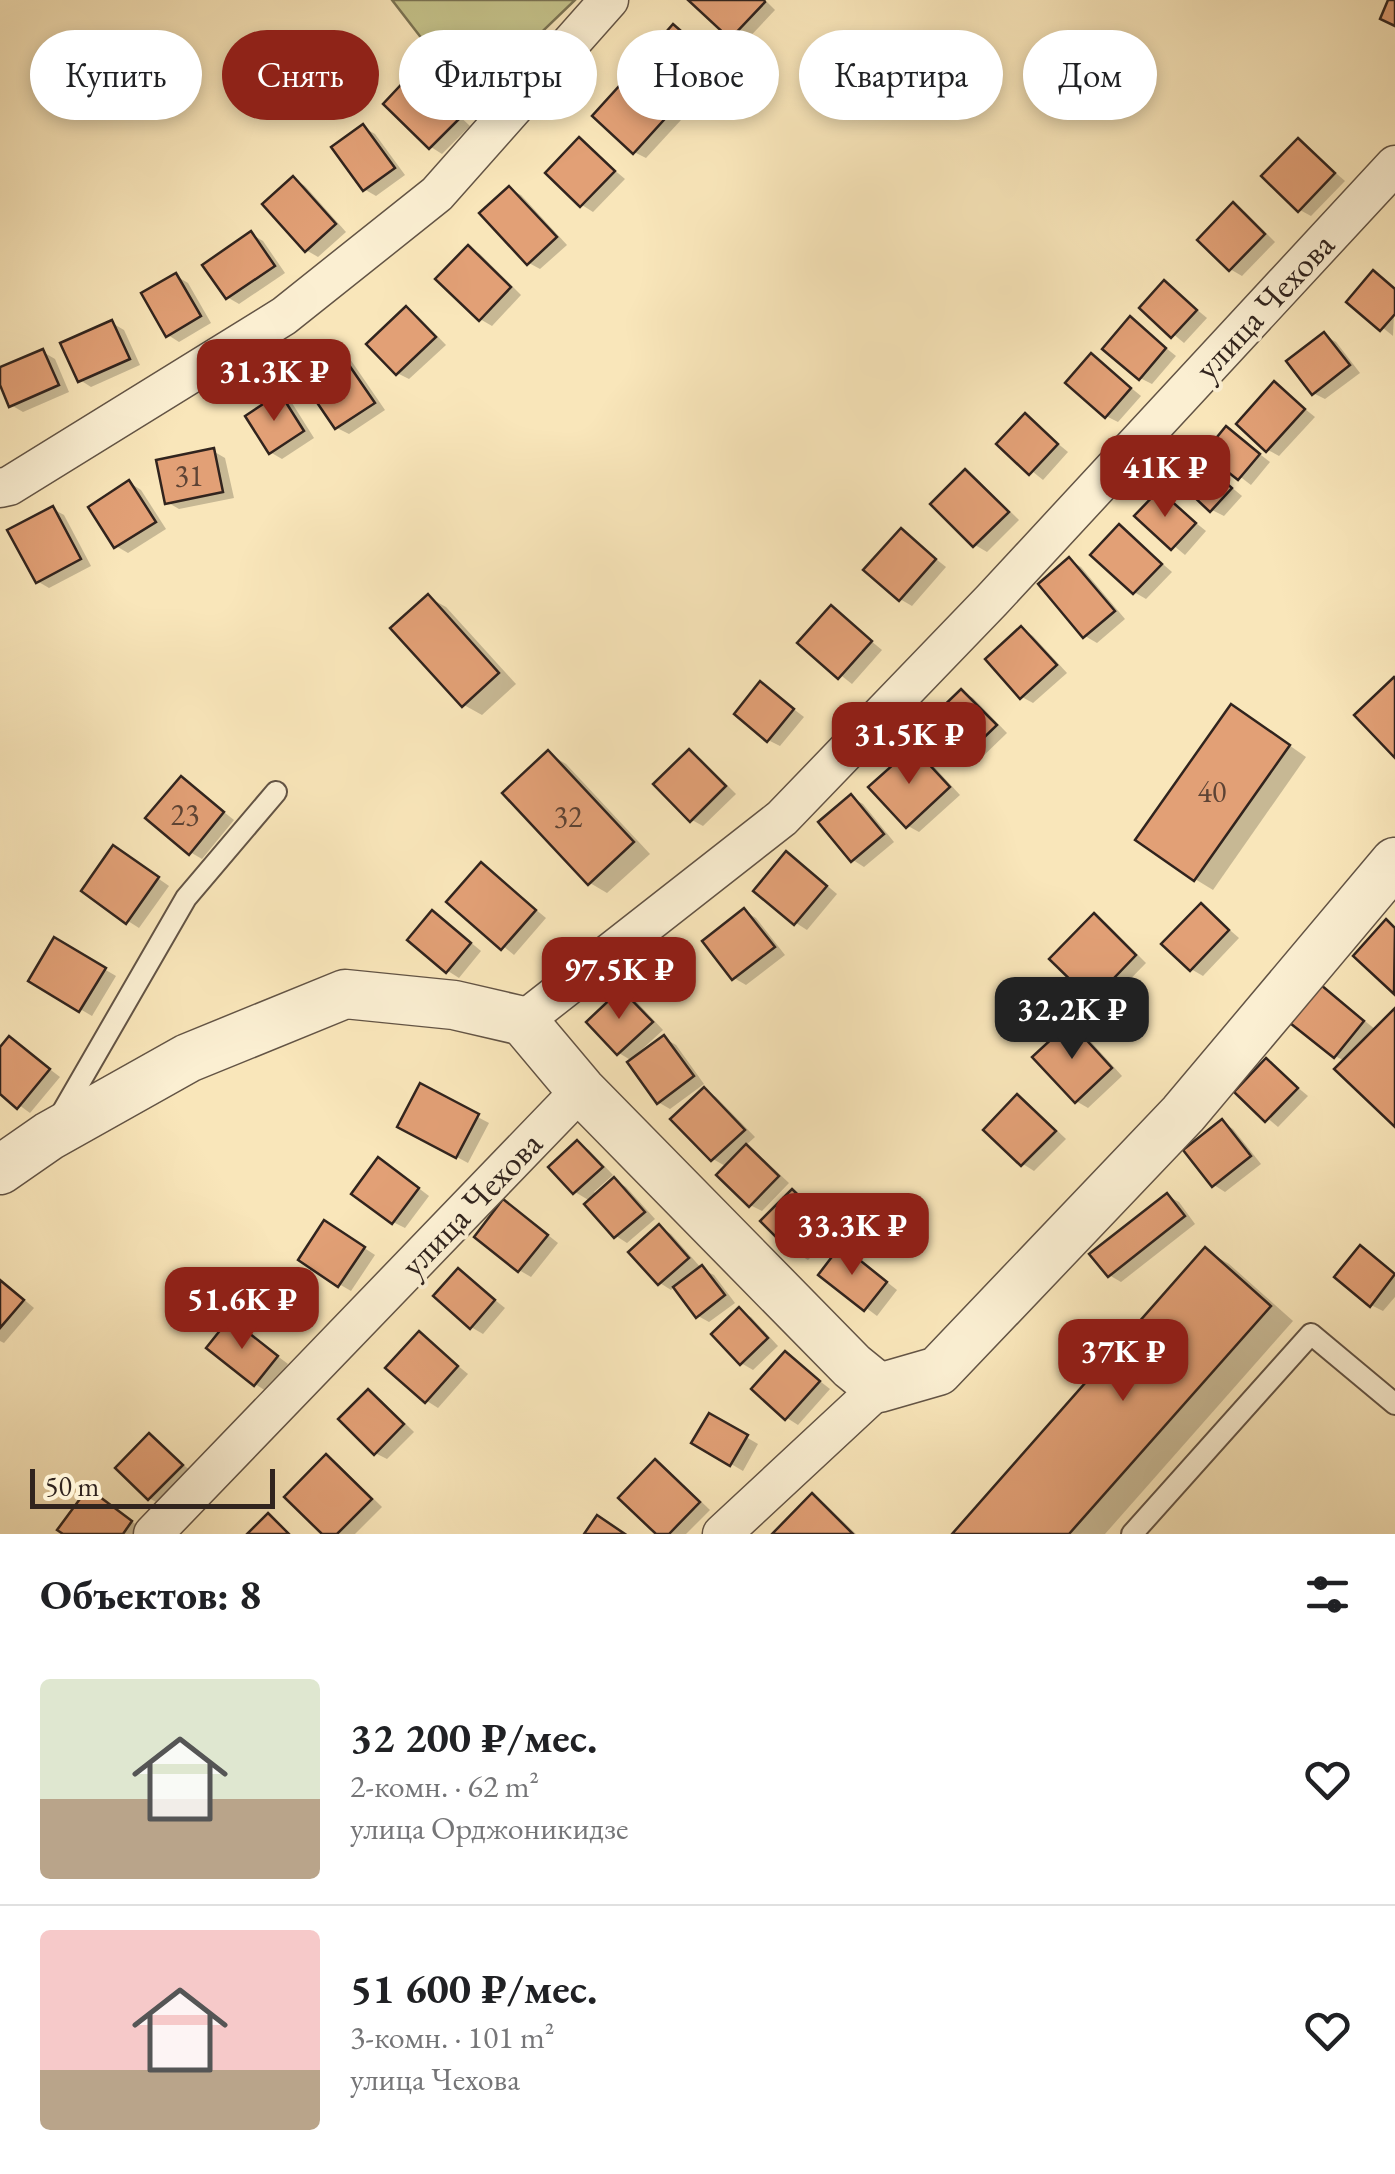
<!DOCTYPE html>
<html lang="ru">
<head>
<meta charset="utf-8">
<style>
  :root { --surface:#fff; --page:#f6f6f6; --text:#202124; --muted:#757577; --line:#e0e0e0; --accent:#8f2418 }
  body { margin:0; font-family:"EB Garamond",serif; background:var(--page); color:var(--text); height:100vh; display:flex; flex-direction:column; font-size:38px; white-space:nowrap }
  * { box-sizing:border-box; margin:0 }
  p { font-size:32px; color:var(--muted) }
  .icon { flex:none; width:55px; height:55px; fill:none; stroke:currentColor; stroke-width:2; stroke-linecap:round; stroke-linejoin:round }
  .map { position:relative; height:1534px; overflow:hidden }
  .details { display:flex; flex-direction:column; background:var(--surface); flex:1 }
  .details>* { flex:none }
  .hud { position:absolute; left:30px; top:30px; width:1335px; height:90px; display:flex; gap:20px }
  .scale { position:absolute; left:30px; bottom:25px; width:245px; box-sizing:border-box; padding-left:10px; border:5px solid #31241e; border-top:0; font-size:28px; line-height:35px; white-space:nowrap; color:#31241e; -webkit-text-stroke:8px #fbefd2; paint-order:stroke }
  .price { position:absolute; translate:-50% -85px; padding:0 22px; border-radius:20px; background:var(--accent); color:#fff; font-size:32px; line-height:65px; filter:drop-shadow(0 2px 5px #0008) }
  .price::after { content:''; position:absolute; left:50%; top:60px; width:30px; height:22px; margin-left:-15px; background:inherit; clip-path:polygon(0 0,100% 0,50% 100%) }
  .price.current { background:#222; color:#fff }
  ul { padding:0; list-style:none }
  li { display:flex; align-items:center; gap:30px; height:250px; padding:0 40px }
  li+li { border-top:2px solid var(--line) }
  li span { display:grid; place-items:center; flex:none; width:280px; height:200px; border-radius:10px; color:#555 }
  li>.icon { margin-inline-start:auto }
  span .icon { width:120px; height:120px; fill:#fffc; stroke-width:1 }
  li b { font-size:42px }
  h2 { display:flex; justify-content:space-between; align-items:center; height:120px; padding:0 40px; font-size:42px }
  .pill { padding:0 35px; border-radius:45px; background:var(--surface); box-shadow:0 5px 15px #0003; font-size:35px; line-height:90px }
  .pill.current { background:var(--accent); color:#fff }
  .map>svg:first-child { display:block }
</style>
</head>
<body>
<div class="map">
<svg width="1395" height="1534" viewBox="0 0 1395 1534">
  <rect width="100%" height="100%" fill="#f9e6ba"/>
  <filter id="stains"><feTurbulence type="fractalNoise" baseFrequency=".002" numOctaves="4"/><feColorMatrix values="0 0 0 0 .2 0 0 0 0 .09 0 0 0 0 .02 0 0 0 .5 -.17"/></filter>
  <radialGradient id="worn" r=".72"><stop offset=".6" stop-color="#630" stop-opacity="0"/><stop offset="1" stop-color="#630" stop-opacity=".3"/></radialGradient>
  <polygon fill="#c5c38b" stroke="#7b7454" stroke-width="2.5" points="392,0 575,0 470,101"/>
  <g fill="#0003">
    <polygon points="692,0 765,0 775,10 743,44"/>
    <polygon points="673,27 722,66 699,92 687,86"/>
    <polygon points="413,76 424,83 470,126 442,154 431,147"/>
    <polygon points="630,77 681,120 646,158 634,152"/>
    <polygon points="363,127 375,134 405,175 376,196 364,189"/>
    <polygon points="580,141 625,179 593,212 582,205"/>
    <polygon points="1299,141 1345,181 1311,216 1300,210"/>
    <polygon points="294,179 305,186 346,232 318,257 306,250"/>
    <polygon points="509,189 521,195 567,245 540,269 529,263"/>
    <polygon points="1234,205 1245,212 1275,242 1242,276 1230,269"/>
    <polygon points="251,234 263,241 285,273 239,304 227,297"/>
    <polygon points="468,248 480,254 521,295 492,326 480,319"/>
    <polygon points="1374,273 1395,288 1393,336 1350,301"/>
    <polygon points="176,276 188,283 211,323 179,342 168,335"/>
    <polygon points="1165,283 1207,318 1184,343 1142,308"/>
    <polygon points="406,309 418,316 446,345 409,379 397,373"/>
    <polygon points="1131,320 1176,356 1152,384 1140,378"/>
    <polygon points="112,323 124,330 140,365 91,387 80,380"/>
    <polygon points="1324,335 1336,342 1360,373 1325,399 1313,393"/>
    <polygon points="43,352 55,359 69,392 23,412 11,405 0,378 0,370"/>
    <polygon points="338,352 350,359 385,410 349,434 337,428 302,376"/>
    <polygon points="1092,356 1141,396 1118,422 1106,416"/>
    <polygon points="1275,385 1315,417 1279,456 1268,450"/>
    <polygon points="280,396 292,403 314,438 282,459 270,452"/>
    <polygon points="1025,416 1068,452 1043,480 999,444"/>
    <polygon points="1227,429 1270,462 1251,485 1208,452"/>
    <polygon points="213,451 225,458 234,498 179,509 167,502"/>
    <polygon points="1195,457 1242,496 1224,516 1212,510"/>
    <polygon points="966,472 977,479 1019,520 987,552 975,545 934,504"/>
    <polygon points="130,483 141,490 166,529 128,553 116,546"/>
    <polygon points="1159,493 1206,531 1185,555 1138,516"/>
    <polygon points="53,509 64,515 91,566 49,588 37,581"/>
    <polygon points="1120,527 1172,572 1146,599 1134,592"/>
    <polygon points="901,531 946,567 912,606 900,599"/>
    <polygon points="1070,560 1081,567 1125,619 1097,643 1085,636 1041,585"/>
    <polygon points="428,597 446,607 516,684 482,715 464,705"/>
    <polygon points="831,608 882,650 852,684 800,643"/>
    <polygon points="1022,629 1033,636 1067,673 1033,703 1022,697"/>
    <polygon points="761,684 804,717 780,746 768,740"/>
    <polygon points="962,692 973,698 1007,733 978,761 966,754"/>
    <polygon points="1249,717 1306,757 1213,890 1195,879"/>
    <polygon points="913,750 925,757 960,795 919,832 908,826"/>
    <polygon points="689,752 701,759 736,794 703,826 692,820"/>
    <polygon points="548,753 566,764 650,854 607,893 590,883"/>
    <polygon points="182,779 234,820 202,859 190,852"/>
    <polygon points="851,797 863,804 894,842 864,867 853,860"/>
    <polygon points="125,855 169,886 139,928 128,921"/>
    <polygon points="798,861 837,894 807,930 796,923"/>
    <polygon points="482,865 546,918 514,955 450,902"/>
    <polygon points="1202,906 1239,938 1203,976 1191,969"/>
    <polygon points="744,911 756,918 785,955 746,985 734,978"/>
    <polygon points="1094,916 1106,923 1146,963 1105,1005 1094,999"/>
    <polygon points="444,920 481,951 459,978 448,971"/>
    <polygon points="55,940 116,976 92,1016 31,980"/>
    <polygon points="622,992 633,998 663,1030 638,1053 640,1056 664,1038 676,1045 704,1084 670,1109 658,1102 632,1061 619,1053 589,1022"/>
    <polygon points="1333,995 1376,1030 1395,1012 1395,1124 1345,1061 1335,1056"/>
    <polygon points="1070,1026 1082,1032 1122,1076 1088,1108 1076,1101"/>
    <polygon points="10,1039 60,1077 30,1113 0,1091 0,1051"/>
    <polygon points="1266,1061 1308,1096 1278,1127 1237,1092"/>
    <polygon points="421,1087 489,1123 468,1163 400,1126"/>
    <polygon points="704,1090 716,1097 755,1137 745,1146 758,1154 789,1183 762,1211 750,1205 727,1167 713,1159 674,1119"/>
    <polygon points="1018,1097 1029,1104 1066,1139 1034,1171 1023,1164"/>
    <polygon points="1222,1122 1233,1129 1261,1164 1225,1192 1214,1185"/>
    <polygon points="578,1143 589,1150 613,1175 594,1192 597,1195 615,1180 626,1187 655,1219 627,1243 616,1236 590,1201 575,1192"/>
    <polygon points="391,1167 429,1196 405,1228 393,1222"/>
    <polygon points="792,1192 804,1198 837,1231 808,1260 796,1253 763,1221"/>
    <polygon points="1167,1196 1179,1202 1195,1224 1121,1282 1109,1275"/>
    <polygon points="515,1209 558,1243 531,1277 519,1270"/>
    <polygon points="659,1227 671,1234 702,1269 714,1275 735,1303 709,1322 698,1316 675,1286 671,1290 660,1283"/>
    <polygon points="337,1230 375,1255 351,1291 339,1284"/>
    <polygon points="1205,1250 1229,1264 1293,1321 1105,1534 955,1534"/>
    <polygon points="853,1255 897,1290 877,1316 821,1274"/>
    <polygon points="1372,1255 1395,1274 1395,1297 1383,1311 1371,1305"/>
    <polygon points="459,1271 505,1308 483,1334 471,1327"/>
    <polygon points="0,1279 34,1308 4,1343 0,1341"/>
    <polygon points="740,1311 751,1317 778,1346 753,1370 741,1363"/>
    <polygon points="231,1321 288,1364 266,1391 255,1384"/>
    <polygon points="419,1334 468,1374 438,1408 427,1401"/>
    <polygon points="785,1354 830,1389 798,1425 787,1418"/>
    <polygon points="368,1392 380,1399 414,1432 387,1459 375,1453"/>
    <polygon points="710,1416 758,1444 743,1471 694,1442"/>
    <polygon points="150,1436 193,1473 161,1505 149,1498"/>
    <polygon points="326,1457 338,1464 382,1507 355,1534 325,1534"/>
    <polygon points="656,1462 667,1469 710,1510 686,1534 659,1534"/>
    <polygon points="813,1497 824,1503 856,1534 776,1534"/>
    <polygon points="100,1498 142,1529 139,1534 67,1534"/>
  </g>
  <g fill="#e2a076" stroke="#31241e" stroke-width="2.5">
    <polygon points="688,0 764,0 765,2 730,39"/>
    <polygon points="1388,0 1395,0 1395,26 1380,19"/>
    <polygon points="673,24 712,58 686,88 647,54"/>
    <polygon points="412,73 460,118 429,149 383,104"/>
    <polygon points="630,74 671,112 633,154 592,116"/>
    <polygon points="363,124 395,168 363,191 331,147"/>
    <polygon points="579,137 615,171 580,207 545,173"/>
    <polygon points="1298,138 1335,173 1298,212 1261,176"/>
    <polygon points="293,176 336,224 305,252 262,204"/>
    <polygon points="509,186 557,237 527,265 479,213"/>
    <polygon points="1233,202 1265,234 1229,271 1197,240"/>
    <polygon points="251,231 275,266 226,299 202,265"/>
    <polygon points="468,245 511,287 479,321 435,279"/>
    <polygon points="1373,270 1395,289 1395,314 1380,331 1346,302"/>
    <polygon points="176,273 201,316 166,337 141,293"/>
    <polygon points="1164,280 1197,310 1171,338 1139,308"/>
    <polygon points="406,306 436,337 396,375 366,344"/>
    <polygon points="1130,316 1166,348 1139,380 1102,349"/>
    <polygon points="112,320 130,359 78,382 60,343"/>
    <polygon points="1324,332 1350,365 1312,395 1286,361"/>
    <polygon points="43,349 59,385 9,407 0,385 0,367"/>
    <polygon points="338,349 375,403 335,429 299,376"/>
    <polygon points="1091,353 1131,388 1105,418 1065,383"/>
    <polygon points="1274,381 1305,409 1266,452 1236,424"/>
    <polygon points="280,393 304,431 269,454 245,416"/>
    <polygon points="1025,413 1058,444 1029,475 996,444"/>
    <polygon points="1226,426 1260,454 1238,480 1204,453"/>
    <polygon points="214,448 223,492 165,504 156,460"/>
    <polygon points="1194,454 1232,488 1210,512 1173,477"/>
    <polygon points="965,469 1009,512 973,547 930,504"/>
    <polygon points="129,480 156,522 114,548 88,507"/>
    <polygon points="1159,490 1196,523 1171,550 1134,516"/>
    <polygon points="53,506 81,559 36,583 7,530"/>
    <polygon points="1119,524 1162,564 1133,594 1090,555"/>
    <polygon points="901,528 936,559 899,601 863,570"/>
    <polygon points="1069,557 1115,611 1083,638 1038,584"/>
    <polygon points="428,594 499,673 462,707 390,628"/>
    <polygon points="831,605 872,641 838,679 797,643"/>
    <polygon points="1021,626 1057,665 1020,699 985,659"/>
    <polygon points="1394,677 1395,678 1395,758 1354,715"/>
    <polygon points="760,681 794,709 767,742 734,714"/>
    <polygon points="961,689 997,725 965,756 929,720"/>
    <polygon points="1231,704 1290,745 1194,881 1135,840"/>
    <polygon points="913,747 950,787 906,828 868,787"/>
    <polygon points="689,749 726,786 690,822 653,784"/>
    <polygon points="548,750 634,842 588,885 502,793"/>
    <polygon points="181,776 224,812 189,855 145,818"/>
    <polygon points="851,794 884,834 851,862 818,822"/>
    <polygon points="113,845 159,877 126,924 81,891"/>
    <polygon points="786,851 827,886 794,925 753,891"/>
    <polygon points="481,862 536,910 501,950 446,902"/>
    <polygon points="1201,903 1229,930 1190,971 1161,944"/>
    <polygon points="744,908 775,947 732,980 702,941"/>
    <polygon points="432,910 471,943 446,973 407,940"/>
    <polygon points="1094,913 1136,955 1092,1001 1049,959"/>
    <polygon points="1386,919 1395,928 1394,994 1353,956"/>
    <polygon points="54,937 106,968 79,1012 28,981"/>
    <polygon points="1321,985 1364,1021 1334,1058 1290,1023"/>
    <polygon points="621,989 653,1022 617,1055 586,1022"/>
    <polygon points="1395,1008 1395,1127 1334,1069"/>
    <polygon points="1070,1022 1112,1068 1075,1103 1032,1057"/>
    <polygon points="664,1035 694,1076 657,1104 627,1062"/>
    <polygon points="9,1036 50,1069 17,1109 0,1094 0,1047"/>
    <polygon points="1266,1058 1298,1088 1265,1122 1234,1092"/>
    <polygon points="420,1083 479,1114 456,1158 397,1127"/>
    <polygon points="704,1087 745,1130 711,1161 670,1119"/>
    <polygon points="1017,1094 1056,1131 1021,1166 983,1130"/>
    <polygon points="1222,1119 1251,1156 1212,1187 1183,1150"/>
    <polygon points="577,1140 603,1167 573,1194 548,1167"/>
    <polygon points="746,1144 779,1176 749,1207 716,1175"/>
    <polygon points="378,1157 419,1188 392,1224 351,1194"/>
    <polygon points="614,1177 645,1212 614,1238 584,1204"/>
    <polygon points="792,1189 827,1223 794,1255 760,1221"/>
    <polygon points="1167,1193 1185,1216 1108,1277 1089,1254"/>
    <polygon points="503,1199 548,1235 518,1272 474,1237"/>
    <polygon points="324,1220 365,1247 338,1287 298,1260"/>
    <polygon points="659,1224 689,1258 658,1285 628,1252"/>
    <polygon points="841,1245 887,1282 864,1311 818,1275"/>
    <polygon points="1360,1245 1395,1274 1370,1307 1334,1277"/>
    <polygon points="1205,1247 1271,1306 1069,1534 952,1534"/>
    <polygon points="702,1265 725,1295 696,1318 673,1287"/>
    <polygon points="458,1268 495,1300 470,1329 433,1296"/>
    <polygon points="0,1280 24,1300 0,1328"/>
    <polygon points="739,1307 768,1338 740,1365 711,1334"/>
    <polygon points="230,1318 278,1356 254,1386 206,1348"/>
    <polygon points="419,1331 458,1366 425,1403 385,1368"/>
    <polygon points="785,1351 820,1381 785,1420 751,1389"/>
    <polygon points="368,1389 404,1424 374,1455 338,1419"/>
    <polygon points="709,1413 748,1435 730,1466 691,1443"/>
    <polygon points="149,1433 183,1465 148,1500 115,1468"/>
    <polygon points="326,1454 372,1499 337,1534 322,1534 284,1497"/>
    <polygon points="655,1459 700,1502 669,1534 656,1534 618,1498"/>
    <polygon points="88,1488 132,1521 123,1534 63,1534 57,1530"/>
    <polygon points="812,1493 853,1534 772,1534"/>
    <polygon points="268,1513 289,1534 247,1534"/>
    <polygon points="597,1515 625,1534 584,1534"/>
  </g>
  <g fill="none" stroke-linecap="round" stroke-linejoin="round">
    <defs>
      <g id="service">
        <polyline points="59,1118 186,898 276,792"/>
        <polyline points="1132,1534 1311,1334 1395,1404"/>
      </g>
      <g id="minor">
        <polyline points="0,488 9,486 284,316 437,194 609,0"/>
        <polyline points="523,1021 782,818 992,600 1395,165"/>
        <polyline points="153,1534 581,1090"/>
        <polyline points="722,1534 879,1388"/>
      </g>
      <polyline id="tertiary" points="0,1170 49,1136 188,1058 345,994 454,1005 523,1021 581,1090 852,1366 879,1388 938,1371 1183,1114 1395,862"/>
    </defs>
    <use href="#service" stroke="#635445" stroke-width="24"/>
    <use href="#minor" stroke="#635445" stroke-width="41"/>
    <use href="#tertiary" stroke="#635445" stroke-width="51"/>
    <use href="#service" stroke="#fbefd2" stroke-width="20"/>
    <use href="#minor" stroke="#fbefd2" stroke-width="38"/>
    <use href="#tertiary" stroke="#fbefd2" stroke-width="48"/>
  </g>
  <g text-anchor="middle" stroke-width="8" stroke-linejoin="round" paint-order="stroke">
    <g font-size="30" fill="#5d4334">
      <text x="189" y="486">31</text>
      <text x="1212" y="802">40</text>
      <text x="185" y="825">23</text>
      <text x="568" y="827">32</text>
    </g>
    <g font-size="35" fill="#31241e" stroke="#fbefd2">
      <text transform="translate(1264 306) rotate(-47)" y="12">улица Чехова</text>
      <text transform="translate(471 1204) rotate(-46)" y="12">улица Чехова</text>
    </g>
  </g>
  <rect width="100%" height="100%" filter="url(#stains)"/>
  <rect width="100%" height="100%" fill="url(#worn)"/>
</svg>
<div class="scale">50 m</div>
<b class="price" style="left:274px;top:424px">31.3K ₽</b>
<b class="price" style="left:1165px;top:520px">41K ₽</b>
<b class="price" style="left:909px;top:787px">31.5K ₽</b>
<b class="price" style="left:619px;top:1022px">97.5K ₽</b>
<b class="price current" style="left:1072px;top:1062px">32.2K ₽</b>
<b class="price" style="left:852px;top:1278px">33.3K ₽</b>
<b class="price" style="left:242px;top:1352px">51.6K ₽</b>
<b class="price" style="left:1123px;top:1404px">37K ₽</b>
<div class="hud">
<a class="pill">Купить</a>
<a class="pill current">Снять</a>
<a class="pill">Фильтры</a>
<a class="pill">Новое</a>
<a class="pill">Квартира</a>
<a class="pill">Дом</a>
</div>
</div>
<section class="details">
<h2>Объектов: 8<svg class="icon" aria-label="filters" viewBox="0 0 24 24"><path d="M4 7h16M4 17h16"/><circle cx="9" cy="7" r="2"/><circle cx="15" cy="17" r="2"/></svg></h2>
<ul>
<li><span style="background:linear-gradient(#dfe7d0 60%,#b9a48a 0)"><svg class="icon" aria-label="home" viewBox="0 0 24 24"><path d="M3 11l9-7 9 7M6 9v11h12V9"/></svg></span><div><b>32 200 ₽/мес.</b><p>2-комн. · 62 m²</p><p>улица Орджоникидзе</p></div><svg class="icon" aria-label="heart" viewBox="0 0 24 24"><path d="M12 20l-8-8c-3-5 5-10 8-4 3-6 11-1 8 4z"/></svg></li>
<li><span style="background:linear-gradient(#f6c9c9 70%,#b9a48a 0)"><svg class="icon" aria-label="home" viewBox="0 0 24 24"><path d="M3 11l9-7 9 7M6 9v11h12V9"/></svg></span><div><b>51 600 ₽/мес.</b><p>3-комн. · 101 m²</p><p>улица Чехова</p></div><svg class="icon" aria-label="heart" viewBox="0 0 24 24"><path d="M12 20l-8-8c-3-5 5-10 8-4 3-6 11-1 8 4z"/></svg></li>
</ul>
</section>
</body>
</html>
